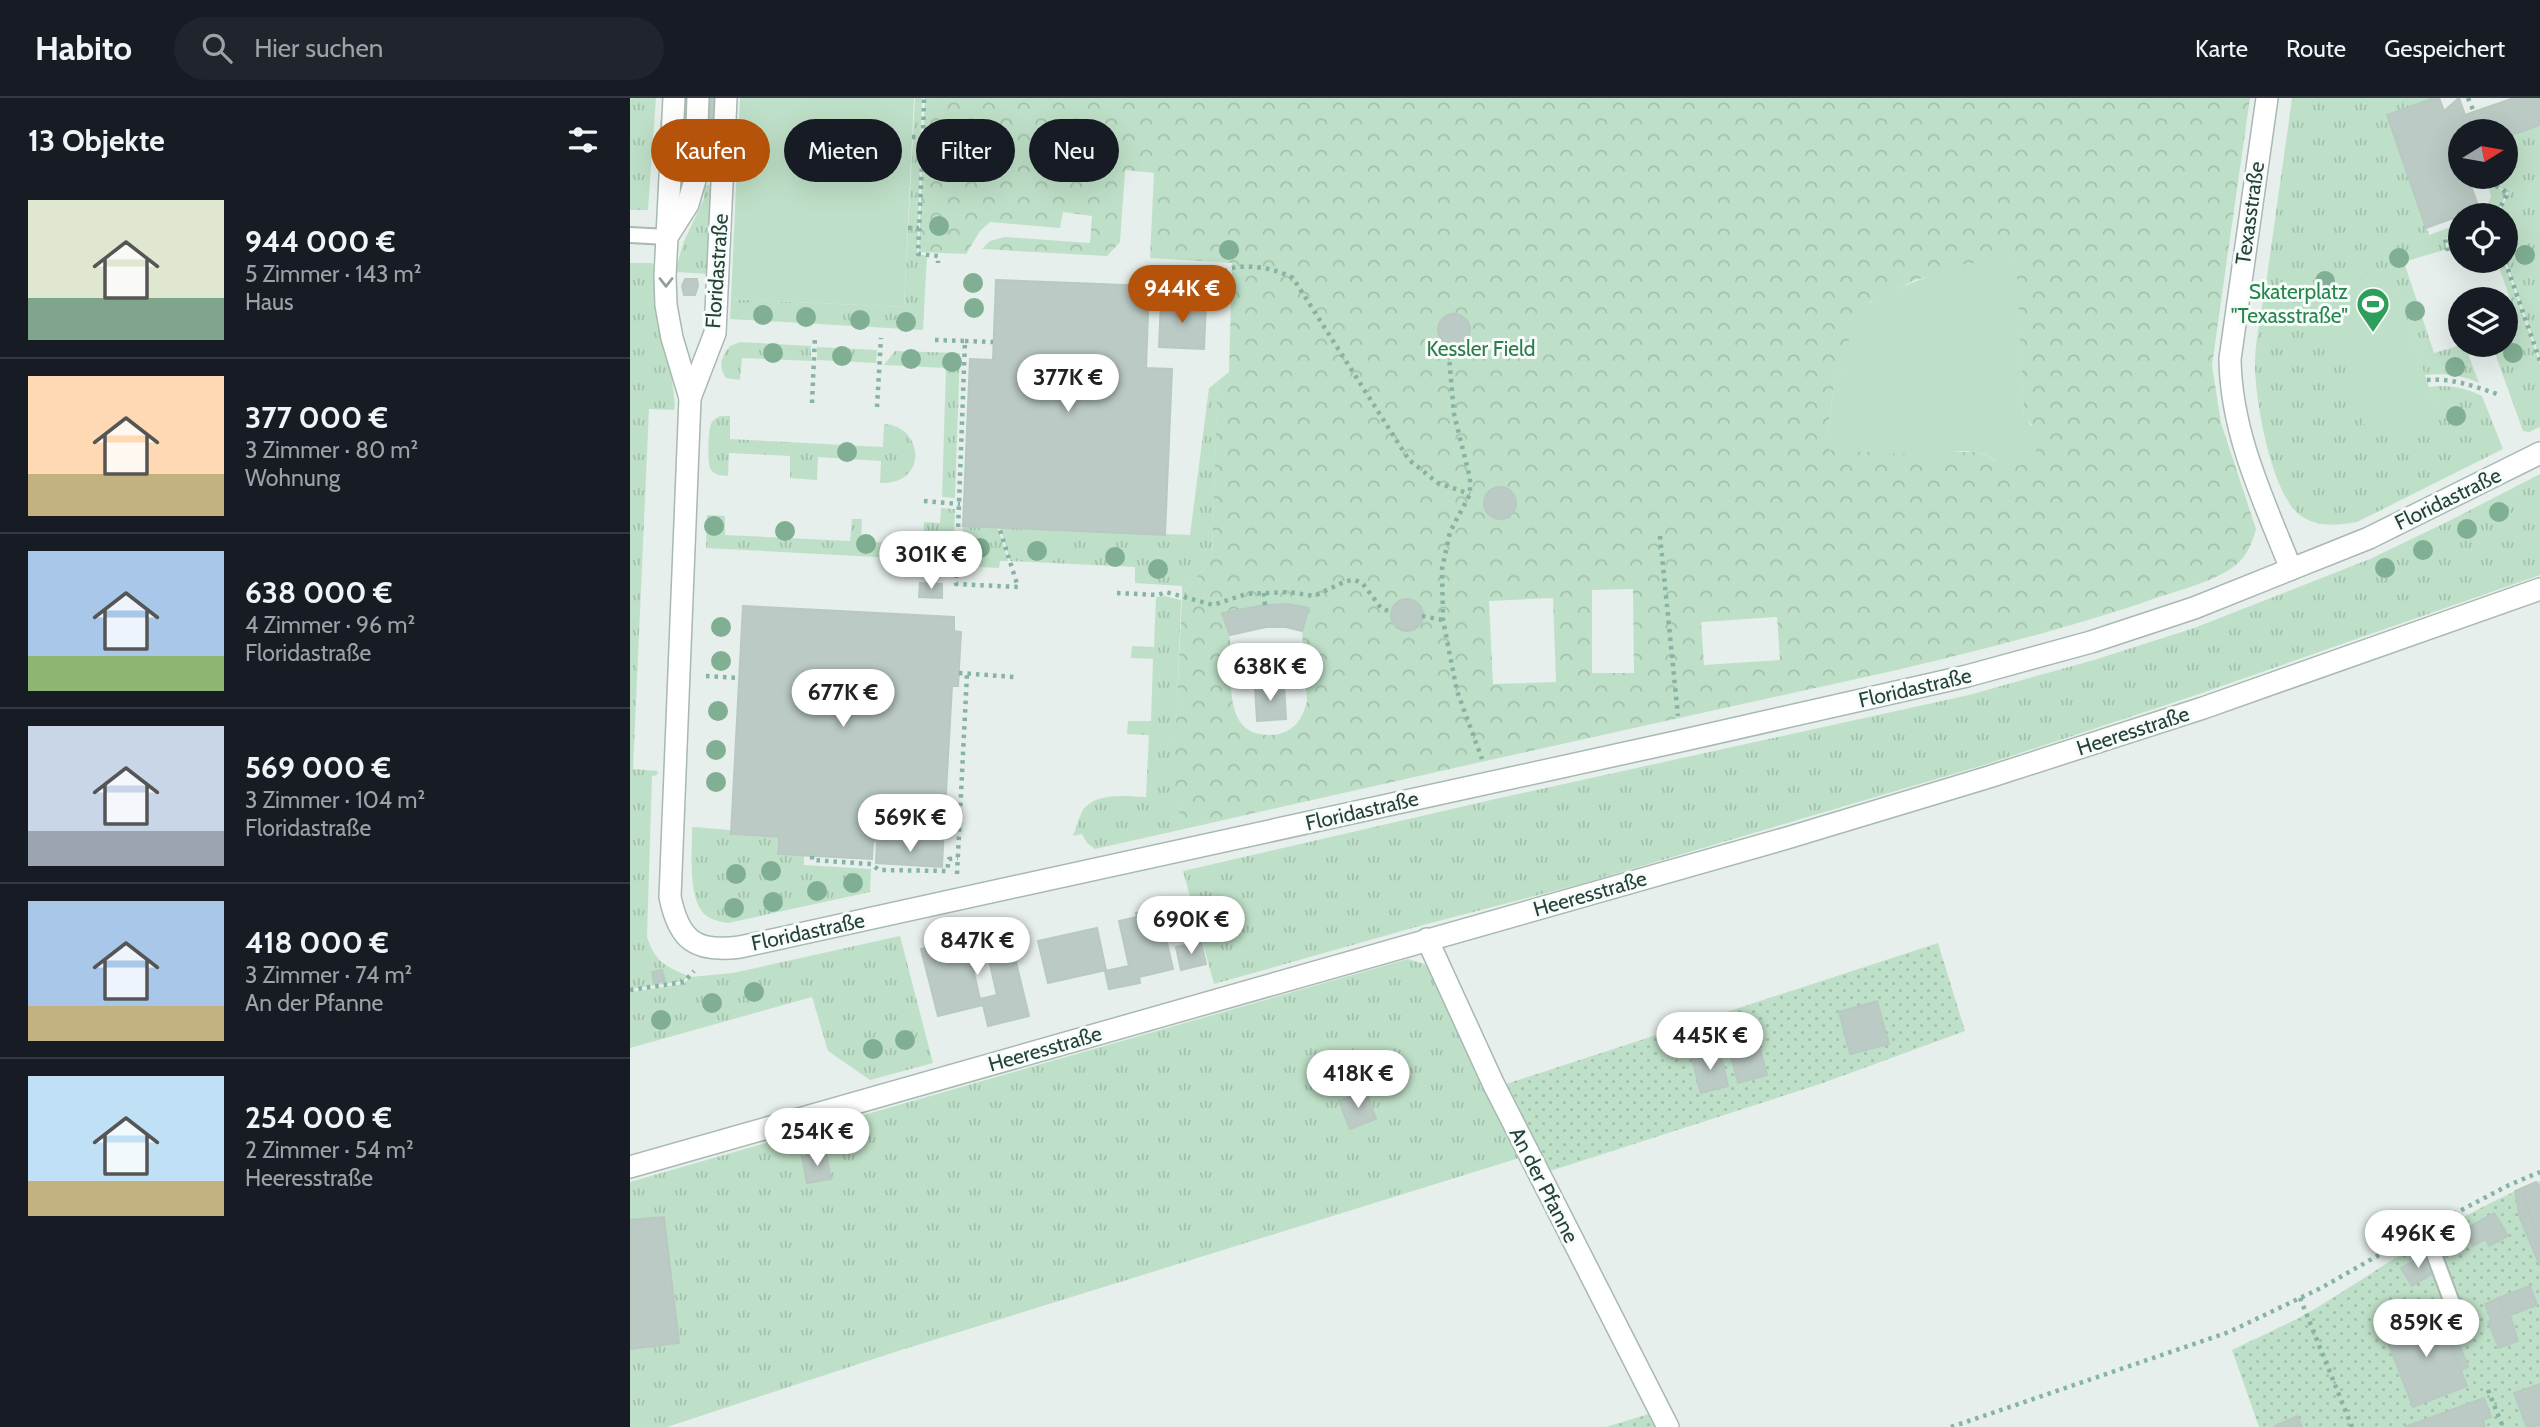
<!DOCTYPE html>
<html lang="de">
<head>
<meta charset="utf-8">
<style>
  :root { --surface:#171b24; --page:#20242c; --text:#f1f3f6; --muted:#9ea1a6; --line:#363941; --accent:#b45309 }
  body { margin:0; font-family:Cabin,sans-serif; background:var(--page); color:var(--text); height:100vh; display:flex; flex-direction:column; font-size:26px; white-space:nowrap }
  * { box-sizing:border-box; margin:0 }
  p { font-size:23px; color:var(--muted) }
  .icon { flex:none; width:38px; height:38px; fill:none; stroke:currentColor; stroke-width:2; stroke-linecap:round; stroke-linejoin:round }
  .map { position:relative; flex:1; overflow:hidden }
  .details { display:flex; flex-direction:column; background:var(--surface); width:630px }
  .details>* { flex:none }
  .banner { position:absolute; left:21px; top:21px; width:665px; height:63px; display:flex; gap:14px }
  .needle { width:46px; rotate:79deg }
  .controls { position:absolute; left:1818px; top:21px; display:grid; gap:14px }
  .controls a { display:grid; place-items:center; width:70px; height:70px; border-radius:50%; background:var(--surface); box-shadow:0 7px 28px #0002; font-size:35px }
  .price { position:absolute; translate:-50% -60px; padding:0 16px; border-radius:24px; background:#fff; color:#222; font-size:23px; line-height:46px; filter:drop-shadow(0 2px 4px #0008) }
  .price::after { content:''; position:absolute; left:50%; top:42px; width:21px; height:16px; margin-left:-10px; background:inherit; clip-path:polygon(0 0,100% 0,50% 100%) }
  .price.on { background:var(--accent); color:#fff }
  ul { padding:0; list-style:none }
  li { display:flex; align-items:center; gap:21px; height:175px; padding:0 28px }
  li+li { border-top:2px solid var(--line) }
  li span { display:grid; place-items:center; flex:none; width:196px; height:140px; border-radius:0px; color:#555 }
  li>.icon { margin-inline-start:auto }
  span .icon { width:84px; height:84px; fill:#fffc; stroke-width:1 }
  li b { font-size:30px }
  h2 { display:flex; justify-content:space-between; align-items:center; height:84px; padding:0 28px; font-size:30px }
  .chip { padding:0 24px; border-radius:32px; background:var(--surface); box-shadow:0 7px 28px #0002; font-size:24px; line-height:63px }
  .chip.on { background:var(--accent); color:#fff }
  header { display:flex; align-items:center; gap:42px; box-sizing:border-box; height:98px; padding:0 35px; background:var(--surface); border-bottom:2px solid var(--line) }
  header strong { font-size:33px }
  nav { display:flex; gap:38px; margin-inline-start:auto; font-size:24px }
  .search { width:490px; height:63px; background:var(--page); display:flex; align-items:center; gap:18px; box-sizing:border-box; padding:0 24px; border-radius:38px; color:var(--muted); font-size:26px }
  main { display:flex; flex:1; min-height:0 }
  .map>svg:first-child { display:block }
</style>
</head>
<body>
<header>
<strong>Habito</strong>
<div class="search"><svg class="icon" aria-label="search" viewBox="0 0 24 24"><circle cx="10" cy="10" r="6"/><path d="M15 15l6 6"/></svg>Hier suchen</div>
<nav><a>Karte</a><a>Route</a><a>Gespeichert</a></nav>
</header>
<main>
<section class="details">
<h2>13 Objekte<svg class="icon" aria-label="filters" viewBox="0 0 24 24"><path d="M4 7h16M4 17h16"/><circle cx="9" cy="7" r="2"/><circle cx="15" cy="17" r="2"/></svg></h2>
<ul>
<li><span style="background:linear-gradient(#dfe7d0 70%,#7fa58c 0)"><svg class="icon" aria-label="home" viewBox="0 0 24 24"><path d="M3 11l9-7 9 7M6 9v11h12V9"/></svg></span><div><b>944 000 €</b><p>5 Zimmer · 143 m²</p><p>Haus</p></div></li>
<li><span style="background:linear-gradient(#ffd9b3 70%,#c2b280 0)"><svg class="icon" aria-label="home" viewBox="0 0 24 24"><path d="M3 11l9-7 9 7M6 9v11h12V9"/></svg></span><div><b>377 000 €</b><p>3 Zimmer · 80 m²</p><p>Wohnung</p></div></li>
<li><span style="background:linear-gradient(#a9c7e8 75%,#8fb573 0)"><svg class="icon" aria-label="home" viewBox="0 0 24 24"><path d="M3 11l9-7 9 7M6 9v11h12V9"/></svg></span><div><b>638 000 €</b><p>4 Zimmer · 96 m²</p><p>Floridastraße</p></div></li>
<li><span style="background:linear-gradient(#c9d6e8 75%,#9aa5b1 0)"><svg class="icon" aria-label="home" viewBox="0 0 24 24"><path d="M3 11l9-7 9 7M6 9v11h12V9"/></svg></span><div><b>569 000 €</b><p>3 Zimmer · 104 m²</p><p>Floridastraße</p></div></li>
<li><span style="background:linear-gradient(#a9c7e8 75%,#c2b280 0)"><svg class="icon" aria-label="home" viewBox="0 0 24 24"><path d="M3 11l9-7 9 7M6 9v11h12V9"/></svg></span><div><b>418 000 €</b><p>3 Zimmer · 74 m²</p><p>An der Pfanne</p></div></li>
<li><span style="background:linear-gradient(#bfe0f5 75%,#c2b280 0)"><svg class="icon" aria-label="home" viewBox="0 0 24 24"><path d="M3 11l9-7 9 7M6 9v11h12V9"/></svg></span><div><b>254 000 €</b><p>2 Zimmer · 54 m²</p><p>Heeresstraße</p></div></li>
</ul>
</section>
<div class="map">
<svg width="1910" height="1329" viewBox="0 0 1910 1329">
  <defs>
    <pattern id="grass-tufts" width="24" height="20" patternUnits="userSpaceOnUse" patternTransform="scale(1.75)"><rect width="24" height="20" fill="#bfe0c8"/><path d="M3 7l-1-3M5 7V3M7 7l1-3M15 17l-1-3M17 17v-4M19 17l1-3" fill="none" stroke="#a4c1ad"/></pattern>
    <pattern id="forest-crowns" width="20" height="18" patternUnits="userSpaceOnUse" patternTransform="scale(1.75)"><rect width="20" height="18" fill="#bfe0c8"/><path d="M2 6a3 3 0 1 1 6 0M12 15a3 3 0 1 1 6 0" fill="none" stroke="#a4c1ad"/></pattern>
    <pattern id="garden-dots" width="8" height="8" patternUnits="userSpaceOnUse" patternTransform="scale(1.75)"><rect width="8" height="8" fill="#bfe0c8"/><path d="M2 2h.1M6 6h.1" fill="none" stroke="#a4c1ad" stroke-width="1.8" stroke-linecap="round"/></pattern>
  </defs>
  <rect width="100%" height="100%" fill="#e6efeb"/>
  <g fill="url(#grass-tufts)">
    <polygon points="0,0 26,0 18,112 0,112"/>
    <polygon points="285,0 292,0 287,156 297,158 293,232 100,221 101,201 274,209"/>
    <path d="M1662,0H1804L1757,17L1799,137L1821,129L1823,138L1814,141L1817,151L1774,164L1804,255L1831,247L1836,250L1849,285C1832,277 1814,275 1795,277L1760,171L1808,317L1799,289C1818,286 1835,290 1852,298L1873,351L1727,424C1708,427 1689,430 1671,418C1641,397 1624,298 1625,263C1626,235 1633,207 1637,179C1645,119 1654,60 1662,0Z"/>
    <polygon points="1910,27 1910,260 1876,163 1876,117 1868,117 1879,95 1852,79 1876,79 1876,39"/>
    <polygon points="1857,83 1877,95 1866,117 1853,117 1861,99"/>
    <polygon points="74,87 84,87 80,176 45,174 54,143 74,101"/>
    <polygon points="1867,163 1874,163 1910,266 1910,329 1899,334 1893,333 1862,247 1876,247 1876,232 1889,227"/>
    <path d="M0,165H21L28,169L45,306L44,312L19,311L3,671L28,673L27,677L22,678L17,839C26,865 34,867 58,878L53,883L0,891Z"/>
    <path d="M110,244L181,248V263L112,260L110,282L96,280C88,269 91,258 100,248Z"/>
    <polygon points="187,249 247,252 246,265 187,262"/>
    <polygon points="265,253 330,255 325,400 312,399 316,270 254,267"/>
    <polygon points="588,283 582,459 552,498 552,488 505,485 505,469 380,463 370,429 560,437 579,290"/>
    <path d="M90,318H100V341L253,349L254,326C295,328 298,388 250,385L251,363L188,359L187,382L160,380V358L99,355L98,378C92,377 86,378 81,372C77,366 78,333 81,326C84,321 85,321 90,318Z"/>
    <polygon points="1910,376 1910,477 1566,597 1354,667 951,786 793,827 584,886 553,773 861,702 1339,597 1464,562 1564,530 1740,461 1819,423"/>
    <polygon points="311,410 325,411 323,463 76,450 77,417 95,418 95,437 220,443 222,421 232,421 231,443 293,447 294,424 310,425"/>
    <polygon points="333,428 368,430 378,463 370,463 369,470 331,468"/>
    <path d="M535,498L551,502L544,691L554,731L465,751L457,745L452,736L443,738C446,730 449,719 453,712C465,694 498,698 516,699L519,637L497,636L498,623H521L523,561L501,560L502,548L524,549L526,499Z"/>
    <path d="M62,729L100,732L101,737L148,740L147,757L174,758V767L241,771L240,794L98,825C93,824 87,823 82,821C55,811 63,753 62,729Z"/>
    <polygon points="270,838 303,965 240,982 198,953 182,899 0,950 0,894 54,886 60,879 103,875"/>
    <polygon points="778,861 797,867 822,917 889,1060 268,1253 37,1329 0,1329 0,1084"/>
  </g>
  <path fill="url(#forest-crowns)" fill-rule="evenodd" d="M295,0H1620L1582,267L1591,325L1626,431C1621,449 1615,462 1599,472C1575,487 1535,496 1509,506C1412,538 1313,562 1213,584C993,632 774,681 554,731L543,691L552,498L582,459L587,301L588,283L599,274L602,165L520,160L524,75L495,72L490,144L477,158L352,151L360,143L375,139L460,145L462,118L433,114L430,130L360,124L350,133L336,156L289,154ZM1385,160L1394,318L1402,327L1366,363L1358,358L1346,354H1316L1198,336L1203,292L1240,204L1285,182ZM1003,491L1004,575H962V492ZM923,500L926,584L863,586L859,503ZM658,506L679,510L672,533L677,603C674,615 669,627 657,633C649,637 639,638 630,636C589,629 605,565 599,536C598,529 595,522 592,516L635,507ZM1147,519L1150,562L1074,567L1071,524Z"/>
  <g fill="url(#garden-dots)">
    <polygon points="1308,845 1335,933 1190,986 917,1074 876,986"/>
    <path d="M1910,1083V1329H1629L1602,1252C1629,1239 1657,1227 1683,1212C1757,1167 1829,1114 1910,1083Z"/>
    <polygon points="1022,1315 1032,1329 976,1329"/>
  </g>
  <g fill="#bfe0c8">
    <polygon points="110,0 284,0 274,209 101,201"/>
    <path d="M1386,160L1394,317C1410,337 1416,370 1380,368C1372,367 1367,363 1360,359C1349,352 1322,351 1311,358L1199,352L1198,336L1203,292L1216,259L1217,246L1233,210L1252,196L1329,167Z"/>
    <polygon points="1760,171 1808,317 1739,340 1690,194"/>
  </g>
  <g fill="#bbcac4" stroke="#b8c9c2" stroke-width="2" fill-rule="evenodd">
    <polygon points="35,0 104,0 105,49 95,84 37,80 31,27"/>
    <polygon points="1804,0 1809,0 1814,13 1829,0 1835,17 1884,0 1910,0 1910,27 1876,39 1876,33 1830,33 1830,79 1838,79 1849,111 1796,130 1757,17"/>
    <polygon points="55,181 67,181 68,188 65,197 54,197 52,188"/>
    <polygon points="366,182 519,188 516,270 542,271 535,437 333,428 340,261 363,262"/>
    <polygon points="531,202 576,205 574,251 529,249"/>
    <circle cx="824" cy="232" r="16"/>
    <circle cx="870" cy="405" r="16"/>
    <polygon points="290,485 312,486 312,500 289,499"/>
    <circle cx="777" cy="517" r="16"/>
    <polygon points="658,506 679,510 672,533 656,529 636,529 600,537 592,515 635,507"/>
    <polygon points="113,508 324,519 324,533 331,534 328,588 322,588 313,747 243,743 242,761 148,756 149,739 101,736"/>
    <polygon points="654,587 656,621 627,623 625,589"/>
    <polygon points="247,743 313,747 312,769 246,765"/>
    <polygon points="529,810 543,871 509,879 510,885 479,891 475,873 499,868 489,823 507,819 506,815"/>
    <polygon points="467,830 476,872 418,885 408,843"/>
    <path d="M378,831L399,918L358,928L353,907L308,918L291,851ZM359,862L367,897L350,901L342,866Z"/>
    <polygon points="571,844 576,866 551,872 546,849"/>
    <polygon points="32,872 35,883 24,885 22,874"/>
    <polygon points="1247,903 1259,946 1220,956 1209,914"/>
    <polygon points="1128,944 1137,977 1108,985 1099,951"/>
    <polygon points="1090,954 1098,988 1071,995 1062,961"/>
    <polygon points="736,993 746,1021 720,1031 709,1003"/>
    <polygon points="196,1054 201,1081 177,1085 172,1059"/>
    <polygon points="1906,1084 1909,1089 1894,1095 1899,1116 1910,1143 1910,1168 1890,1120 1885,1093"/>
    <polygon points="1910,1088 1910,1143 1899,1116 1894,1095"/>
    <polygon points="1864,1115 1874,1131 1843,1148 1834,1132"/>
    <polygon points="34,1119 49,1245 0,1251 0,1122"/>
    <polygon points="1874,1131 1878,1138 1859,1148 1856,1141"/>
    <polygon points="1795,1157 1805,1174 1782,1188 1771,1170"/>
    <polygon points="1900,1188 1907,1207 1875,1219 1868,1200"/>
    <polygon points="1868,1200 1875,1219 1880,1217 1888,1243 1869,1250 1858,1224 1861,1222 1855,1206"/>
    <polygon points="1808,1213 1837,1288 1783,1309 1754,1234"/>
    <polygon points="1818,1218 1838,1269 1831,1272 1811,1221"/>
    <polygon points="1910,1286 1910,1327 1897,1329 1884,1295"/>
    <polygon points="1854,1300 1861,1319 1853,1322 1855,1329 1775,1329"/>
    <polygon points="1667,1318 1672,1329 1646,1329 1645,1328"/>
  </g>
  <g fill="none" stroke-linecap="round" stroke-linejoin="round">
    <defs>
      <g id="lane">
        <polyline points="0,137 37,139"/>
        <polyline points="1802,1151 1827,1218"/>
      </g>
      <g id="street">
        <path d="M96,0L85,235L60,300L40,799C49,842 65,855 110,849L1050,643L1337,578L1461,544L1564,510L1739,440L1910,355"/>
        <path d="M1637,0L1600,261C1601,336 1634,403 1661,471"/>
        <polyline points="37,138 44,0"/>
        <polyline points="60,300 42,240 36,207 35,178 37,139 58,106 65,82 68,0"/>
        <polyline points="797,841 863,985 1038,1329"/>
        <polyline points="0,1069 1157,740 1359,679 1573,610 1910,491"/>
      </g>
    </defs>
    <use href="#lane" stroke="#a8b8b2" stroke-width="18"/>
    <use href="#street" stroke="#a8b8b2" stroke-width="24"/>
    <g stroke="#86b3a5" stroke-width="4.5" stroke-dasharray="3.5 5" stroke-linecap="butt">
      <polyline points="1838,0 1844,14"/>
      <polyline points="282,39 293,39 288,156 308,158 308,165"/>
      <polyline points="293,39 294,0"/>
      <polyline points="1851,79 1878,95 1866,117"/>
      <polyline points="278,130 289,130"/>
      <polyline points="1818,153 1815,141 1830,136"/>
      <polyline points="1875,163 1910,263"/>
      <path d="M587,178C591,176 597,171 602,170C621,166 647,171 663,180L779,362L808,385L840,396"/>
      <polyline points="305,242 335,243 326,486 388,489 369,429"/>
      <polyline points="335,243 363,244"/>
      <polyline points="818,247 824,316 840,380 840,396 820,434 812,471 813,522 827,593 852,661"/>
      <path d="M1797,282C1822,280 1844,288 1867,296"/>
      <polyline points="182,305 185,238"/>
      <polyline points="247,309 251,240"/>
      <polyline points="294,403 330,406"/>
      <polyline points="1030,438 1048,618"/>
      <polyline points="487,495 528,497 536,494 583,507 616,496 659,494 684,498 716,483 725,482 733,486 751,510 761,514"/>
      <polyline points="634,495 635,507"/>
      <polyline points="792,518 813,522"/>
      <polyline points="329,575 384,579"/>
      <polyline points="76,578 110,580"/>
      <polyline points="182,758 182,762 241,766 249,772 317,773 319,761 328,760"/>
      <polyline points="327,776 337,576"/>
      <polyline points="0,892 54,884 64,873"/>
      <polyline points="1801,1128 1879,1087 1910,1074"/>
      <polyline points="1670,1200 1722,1329"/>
      <polyline points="1858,1292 1873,1329"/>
      <polyline points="1321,1329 1599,1234 1691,1190 1784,1137"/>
    </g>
    <use href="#lane" stroke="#fff" stroke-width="14"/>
    <use href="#street" stroke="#fff" stroke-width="21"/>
  </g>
  <g fill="#80af93">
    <circle cx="309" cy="128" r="10"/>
    <circle cx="599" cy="152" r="10"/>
    <circle cx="1895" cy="157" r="10"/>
    <circle cx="1769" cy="160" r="10"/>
    <circle cx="1695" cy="183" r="10"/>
    <circle cx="343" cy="185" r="10"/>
    <circle cx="344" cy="210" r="10"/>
    <circle cx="1785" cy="213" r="10"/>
    <circle cx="133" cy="217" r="10"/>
    <circle cx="176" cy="219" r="10"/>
    <circle cx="230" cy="222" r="10"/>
    <circle cx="276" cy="224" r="10"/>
    <circle cx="143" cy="255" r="10"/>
    <circle cx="1883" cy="255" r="10"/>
    <circle cx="212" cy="258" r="10"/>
    <circle cx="281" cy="261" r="10"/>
    <circle cx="322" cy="264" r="10"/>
    <circle cx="1825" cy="269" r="10"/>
    <circle cx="1826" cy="318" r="10"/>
    <circle cx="217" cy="354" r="10"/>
    <circle cx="1869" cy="414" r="10"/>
    <circle cx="84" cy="428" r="10"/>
    <circle cx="1837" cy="431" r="10"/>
    <circle cx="155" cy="433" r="10"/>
    <circle cx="236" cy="446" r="10"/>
    <circle cx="350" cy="450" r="10"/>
    <circle cx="1793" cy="452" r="10"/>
    <circle cx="407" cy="453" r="10"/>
    <circle cx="485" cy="459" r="10"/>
    <circle cx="1755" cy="470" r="10"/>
    <circle cx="528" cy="471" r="10"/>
    <circle cx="91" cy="529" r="10"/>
    <circle cx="91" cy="563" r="10"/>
    <circle cx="88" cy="613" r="10"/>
    <circle cx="86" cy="652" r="10"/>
    <circle cx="86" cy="684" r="10"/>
    <circle cx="141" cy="773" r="10"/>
    <circle cx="106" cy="776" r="10"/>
    <circle cx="223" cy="785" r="10"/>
    <circle cx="187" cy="793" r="10"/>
    <circle cx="143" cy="804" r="10"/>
    <circle cx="104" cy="810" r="10"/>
    <circle cx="124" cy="894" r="10"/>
    <circle cx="82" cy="905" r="10"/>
    <circle cx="31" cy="922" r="10"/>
    <circle cx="275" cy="942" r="10"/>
    <circle cx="243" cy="951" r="10"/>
  </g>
  <defs><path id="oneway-chevron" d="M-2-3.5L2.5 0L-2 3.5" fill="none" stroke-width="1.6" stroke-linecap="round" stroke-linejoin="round" transform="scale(1.75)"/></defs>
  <use stroke="#92a09c" href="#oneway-chevron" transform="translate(36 184) rotate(90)"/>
  <defs>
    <symbol id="stadium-pin" viewBox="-11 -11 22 30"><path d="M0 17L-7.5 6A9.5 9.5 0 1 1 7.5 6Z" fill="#2e9e5b" stroke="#f7fbf9"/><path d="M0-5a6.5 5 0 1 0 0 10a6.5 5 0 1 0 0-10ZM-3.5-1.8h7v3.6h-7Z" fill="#fff"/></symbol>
  </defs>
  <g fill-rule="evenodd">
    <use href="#stadium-pin" x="1724" y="187" width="38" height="52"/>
  </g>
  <g text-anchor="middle" stroke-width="6" stroke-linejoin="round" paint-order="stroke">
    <g font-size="21" fill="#24423a" stroke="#f7fbf9">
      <text transform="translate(1620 115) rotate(-82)" y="7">Texasstraße</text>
      <text transform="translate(87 173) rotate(-86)" y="7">Floridastraße</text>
      <text transform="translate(1818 401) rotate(-26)" y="7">Floridastraße</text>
      <text transform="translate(1285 590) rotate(-13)" y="7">Floridastraße</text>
      <text transform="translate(1503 633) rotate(-18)" y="7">Heeresstraße</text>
      <text transform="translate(732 713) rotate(-13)" y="7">Floridastraße</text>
      <text transform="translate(960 796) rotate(-16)" y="7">Heeresstraße</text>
      <text transform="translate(178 834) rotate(-12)" y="7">Floridastraße</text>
      <text transform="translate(415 951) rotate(-16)" y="7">Heeresstraße</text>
      <text transform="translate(914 1087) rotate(63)" y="7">An der Pfanne</text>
    </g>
    <g font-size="21" fill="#27864d" stroke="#f7fbf9" text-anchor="end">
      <text x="1718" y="201">Skaterplatz<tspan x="1718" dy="24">"Texasstraße"</tspan></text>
    </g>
    <g font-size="21" fill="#2d7a4b" stroke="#f7fbf9">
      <text x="851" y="258">Kessler Field</text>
    </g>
  </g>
</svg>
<div class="controls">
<a><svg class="needle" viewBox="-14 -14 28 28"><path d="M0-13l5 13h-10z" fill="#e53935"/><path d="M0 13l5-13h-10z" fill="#9ea1a6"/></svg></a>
<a><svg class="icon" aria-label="locate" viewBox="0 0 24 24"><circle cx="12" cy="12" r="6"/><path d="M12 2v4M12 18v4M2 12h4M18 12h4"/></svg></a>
<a><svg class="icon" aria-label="layers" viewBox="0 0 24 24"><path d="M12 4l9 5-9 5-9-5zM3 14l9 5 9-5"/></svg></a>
</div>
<b class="price on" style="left:552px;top:227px">944K €</b>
<b class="price" style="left:438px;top:316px">377K €</b>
<b class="price" style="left:301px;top:493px">301K €</b>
<b class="price" style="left:640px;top:605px">638K €</b>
<b class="price" style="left:213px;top:631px">677K €</b>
<b class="price" style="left:280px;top:756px">569K €</b>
<b class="price" style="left:561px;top:858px">690K €</b>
<b class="price" style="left:347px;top:879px">847K €</b>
<b class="price" style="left:1080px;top:974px">445K €</b>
<b class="price" style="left:728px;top:1012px">418K €</b>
<b class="price" style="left:187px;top:1070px">254K €</b>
<b class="price" style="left:1788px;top:1172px">496K €</b>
<b class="price" style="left:1796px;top:1261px">859K €</b>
<div class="banner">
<a class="chip on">Kaufen</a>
<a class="chip">Mieten</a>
<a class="chip">Filter</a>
<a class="chip">Neu</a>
</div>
</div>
</main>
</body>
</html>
